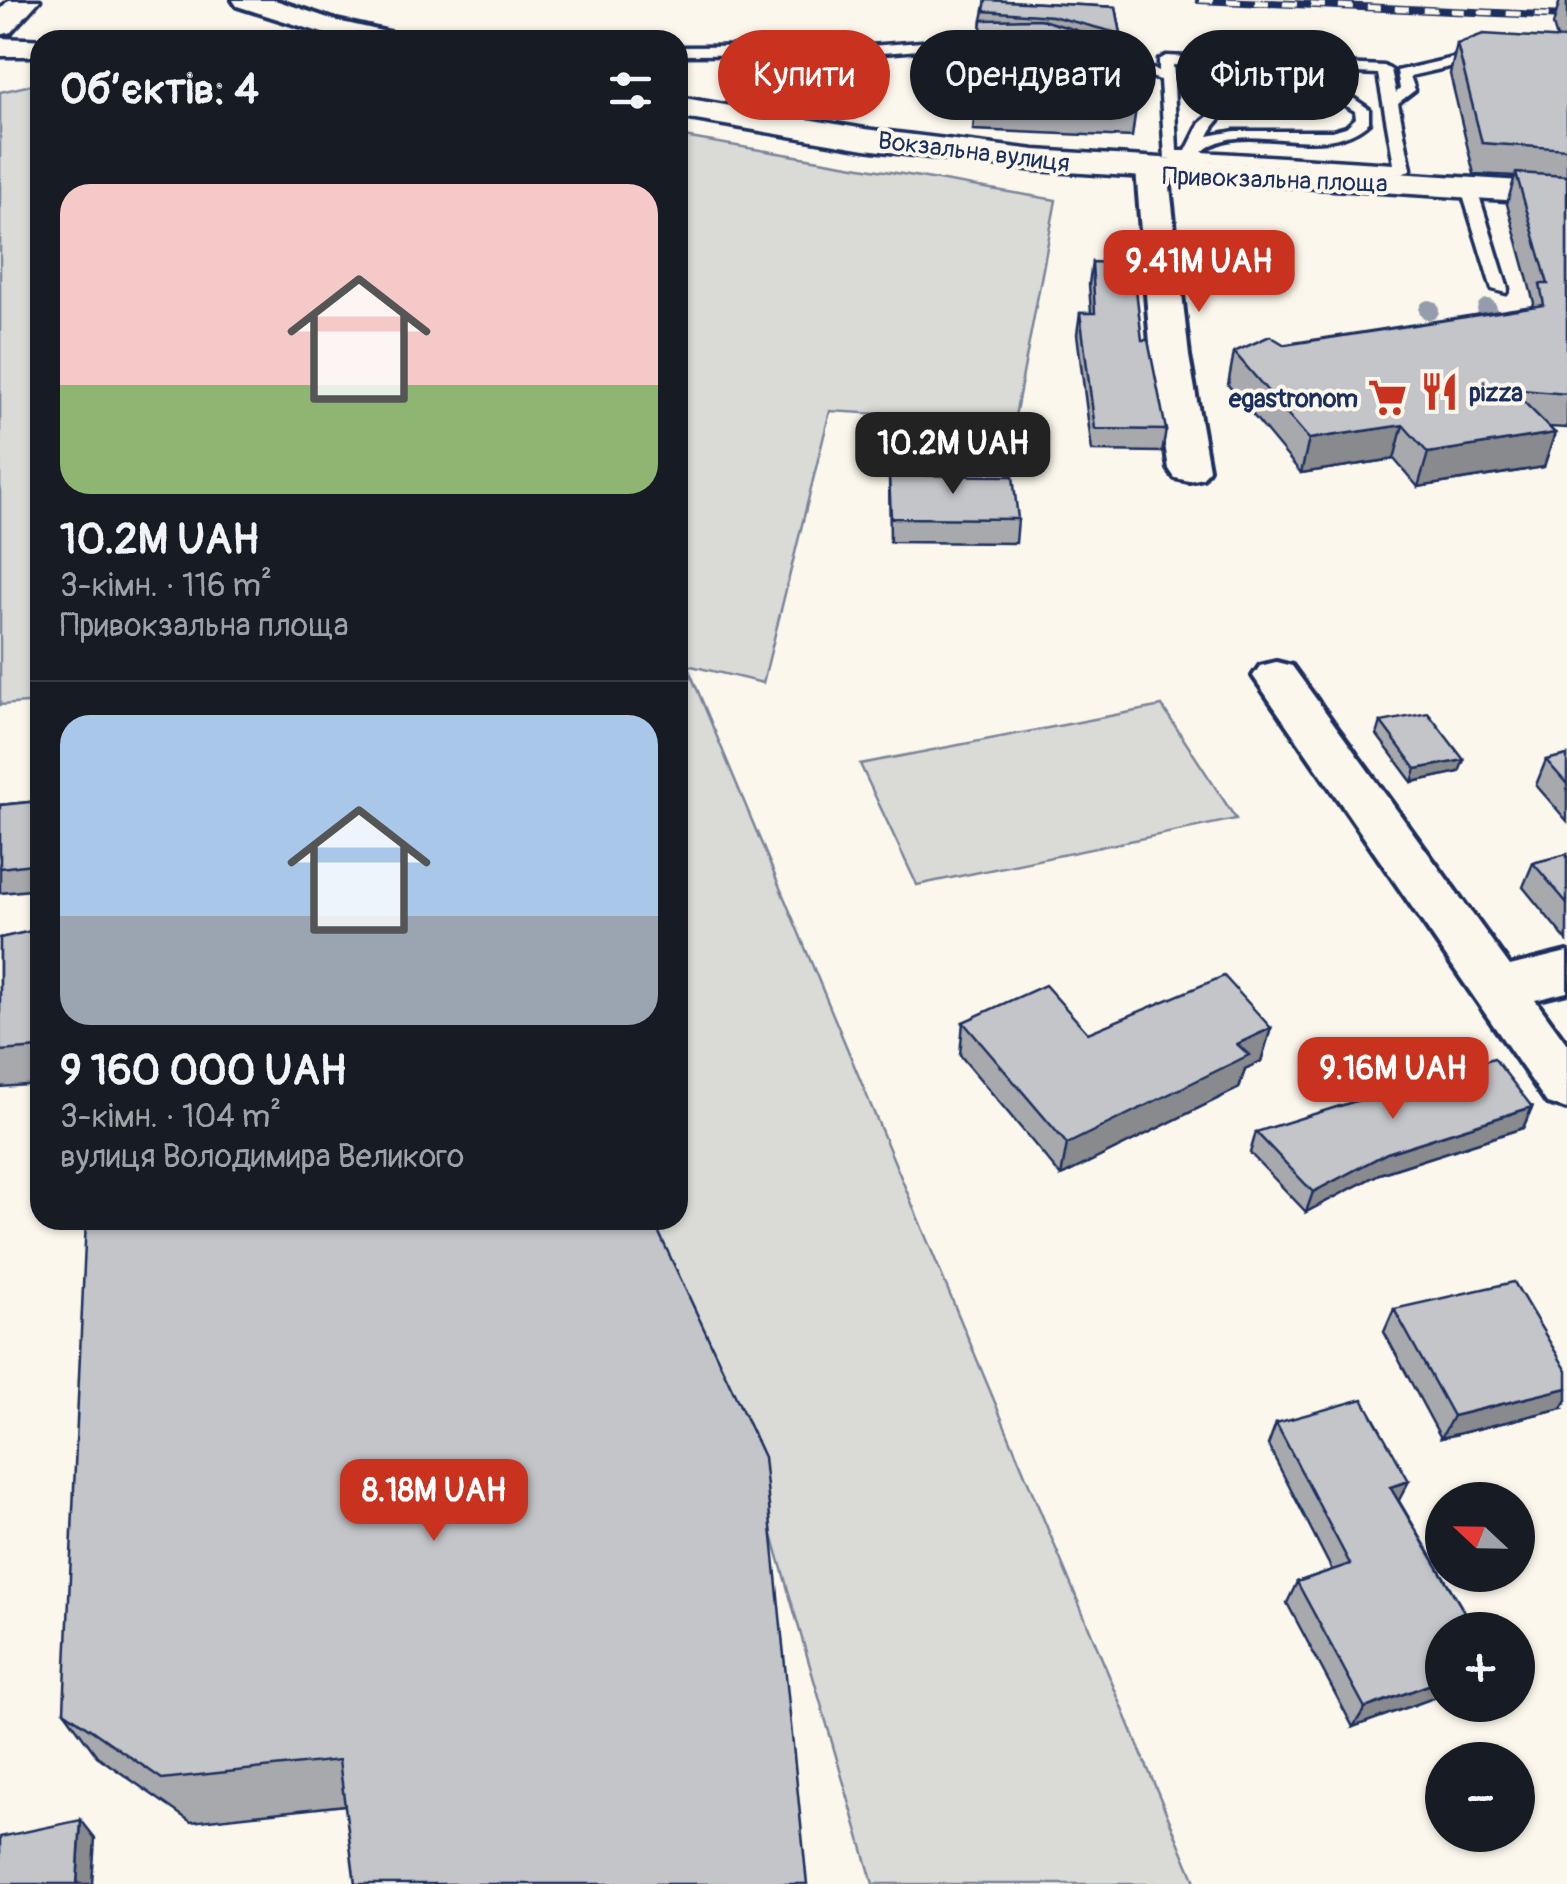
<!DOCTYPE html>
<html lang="uk">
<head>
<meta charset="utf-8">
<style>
  :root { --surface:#171b24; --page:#20242c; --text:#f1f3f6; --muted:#9ea1a6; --line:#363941; --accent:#c8321e }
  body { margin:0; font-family:Pangolin,sans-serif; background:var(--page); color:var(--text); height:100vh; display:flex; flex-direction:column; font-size:38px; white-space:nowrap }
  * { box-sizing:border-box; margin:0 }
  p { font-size:32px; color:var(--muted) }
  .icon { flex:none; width:55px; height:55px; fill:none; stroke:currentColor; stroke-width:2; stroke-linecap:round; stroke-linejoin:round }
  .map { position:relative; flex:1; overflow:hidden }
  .side { position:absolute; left:30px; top:30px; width:658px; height:1200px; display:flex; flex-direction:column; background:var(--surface); border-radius:30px; box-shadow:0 2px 8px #0004 }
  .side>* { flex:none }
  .banner { position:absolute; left:718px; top:30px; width:698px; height:90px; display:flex; gap:20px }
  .needle { width:65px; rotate:292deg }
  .tools { position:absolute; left:1425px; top:1482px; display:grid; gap:20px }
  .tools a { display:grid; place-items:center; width:110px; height:110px; border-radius:50%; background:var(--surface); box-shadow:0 2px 8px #0004; font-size:50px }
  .price { position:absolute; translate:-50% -85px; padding:0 22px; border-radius:20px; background:var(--accent); color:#fff; font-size:32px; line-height:65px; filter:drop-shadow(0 2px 5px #0008) }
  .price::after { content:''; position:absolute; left:50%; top:60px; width:30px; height:22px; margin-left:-15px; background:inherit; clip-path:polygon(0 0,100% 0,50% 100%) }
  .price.selected { background:#222; color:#fff }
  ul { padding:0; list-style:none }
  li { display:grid; align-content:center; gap:20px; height:530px; padding:0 30px }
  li+li { border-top:2px solid var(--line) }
  li span { display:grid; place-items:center; height:310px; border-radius:30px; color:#555 }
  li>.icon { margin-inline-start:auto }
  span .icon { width:180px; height:180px; fill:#fffc; stroke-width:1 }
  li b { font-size:42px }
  h2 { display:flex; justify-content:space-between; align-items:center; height:120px; padding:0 30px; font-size:42px }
  .chip { padding:0 35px; border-radius:45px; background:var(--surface); box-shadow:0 2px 8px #0004; font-size:35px; line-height:90px }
  .chip.selected { background:var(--accent); color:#fff }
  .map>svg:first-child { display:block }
</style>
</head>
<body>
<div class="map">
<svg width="1567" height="1884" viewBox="0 0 1567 1884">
  <rect width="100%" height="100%" fill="#fbf7ec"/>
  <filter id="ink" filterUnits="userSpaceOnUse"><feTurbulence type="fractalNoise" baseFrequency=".01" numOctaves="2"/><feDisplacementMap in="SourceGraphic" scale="20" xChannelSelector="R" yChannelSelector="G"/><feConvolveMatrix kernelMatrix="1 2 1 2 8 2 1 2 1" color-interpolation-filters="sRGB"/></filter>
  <g filter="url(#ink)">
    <g fill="#dadad7" stroke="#7a849a" stroke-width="2.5">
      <polygon points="40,83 40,702 0,705 0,92"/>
      <polygon points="678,136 1056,200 1014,422 830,411 763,683 687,665 1196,1884 873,1884 729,1386 635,1220 678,1220"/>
      <polygon points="1162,706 1236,819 917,885 860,764"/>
    </g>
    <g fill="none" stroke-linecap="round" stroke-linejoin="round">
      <defs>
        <g id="service">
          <polygon points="1012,35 1019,39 1017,42 870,54 678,55 678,47 870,46"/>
          <path d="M1484,51L1491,55L1489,58L1410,76L1415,90L1398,103L1411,169L1403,174L1201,161L1194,166L1186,161L1165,158L1160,80L1091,57L1098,53L1159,71V60L1166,56L1384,66L1391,70L1396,93L1400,89L1397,71ZM1173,65L1378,74L1394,164L1202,152C1242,115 1322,165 1369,122V109L1347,94L1318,85L1267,86L1239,94L1174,75ZM1174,84L1228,100L1200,123L1186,151H1177ZM1293,92L1336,100L1355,111L1356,118L1346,127L1332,131H1235L1208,136C1224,104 1260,95 1293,92Z"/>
          <polygon points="1469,184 1477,189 1508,289 1506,293 1492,289 1461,189"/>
        </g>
        <g id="minor">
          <polygon points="233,0 275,0 337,21 395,34 400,40 345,40 237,6"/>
          <polygon points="1152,159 1163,162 1168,169 1189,356 1209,469 1203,478 1189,481 1175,478 1169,469 1151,356 1136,169 1141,162"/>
          <polygon points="1276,662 1292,666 1510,966 1567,952 1567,992 1535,1000 1567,1044 1567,1109 1547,1103 1253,676 1260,666"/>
        </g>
        <g id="secondary">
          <polygon points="0,38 49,40 40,40 40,56 0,56"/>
          <polygon points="678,97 865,129 1035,150 1567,184 1567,204 1035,170 865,149 678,117"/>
        </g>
        <polygon id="primary" points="9,0 40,0 11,32 0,35 0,9"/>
      </defs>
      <use href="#service" stroke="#1b2f5e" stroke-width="7"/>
      <use href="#minor" stroke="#1b2f5e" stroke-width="8"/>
      <use href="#secondary" stroke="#1b2f5e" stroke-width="7"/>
      <use href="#primary" stroke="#1b2f5e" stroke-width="7"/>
      <use href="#service" fill="#fbf7ec" fill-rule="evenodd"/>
      <use href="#minor" fill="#fbf7ec" fill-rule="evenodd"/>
      <use href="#secondary" fill="#fbf7ec" fill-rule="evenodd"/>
      <use href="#primary" fill="#fbf7ec" fill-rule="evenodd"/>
      <defs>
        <polyline id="rail" points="1199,0 1567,16"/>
      </defs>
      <use href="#rail" stroke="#1b2f5e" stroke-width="8"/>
      <use href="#rail" stroke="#fbf7ec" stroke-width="5" stroke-dasharray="14" stroke-linecap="butt"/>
    </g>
    <g fill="#959cab">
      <circle cx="1487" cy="309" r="10"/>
      <circle cx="1429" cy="310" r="10"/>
    </g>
    <g fill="#a8a9ad" stroke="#1b2f5e" stroke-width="2.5">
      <polygon points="986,0 1116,7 1121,34 1120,43 1136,108 1132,137 973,130 982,20"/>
      <polygon points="1560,0 1567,0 1567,428 1549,427 1544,467 1418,487 1394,459 1301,473 1228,385 1234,352 1533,306 1534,303 1507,204 1515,176 1474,174 1450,74 1457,44 1557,38 1553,25"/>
      <polygon points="1092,262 1142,340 1166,430 1162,452 1092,451 1077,334 1080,313 1091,313 1089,284"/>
      <polygon points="889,475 1018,519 1016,543 890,542"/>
      <polygon points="1381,722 1459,772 1412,782 1377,735"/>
      <polygon points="1567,755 1567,821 1536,785 1546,760"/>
      <polygon points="40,801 40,889 0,893 0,805"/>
      <polygon points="1567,854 1567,941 1523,887 1533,863"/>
      <polygon points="40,929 40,1084 0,1087 0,938"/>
      <polygon points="963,1022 1088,1033 1271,1028 1261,1061 1245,1069 1239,1088 1061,1176 960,1055"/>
      <polygon points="1532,1107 1523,1128 1379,1174 1306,1212 1250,1153 1256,1132"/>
      <polygon points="653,1220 345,1805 191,1822 97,1756 64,1711"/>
      <polygon points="1394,1309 1562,1408 1441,1438 1384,1332"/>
      <polygon points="1276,1423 1399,1501 1475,1630 1353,1727 1287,1603 1297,1582 1332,1570 1268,1445"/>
    </g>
    <g fill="#888a8d" stroke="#1b2f5e" stroke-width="2.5">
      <polygon points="1403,425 1394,459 1301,473 1309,439"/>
      <polygon points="1555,433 1544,467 1418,487 1428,453"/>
      <polygon points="1464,760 1459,772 1412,782 1416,769"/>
      <polygon points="1271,1028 1261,1061 1245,1069 1239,1088 1061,1176 1067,1144 1237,1044"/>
      <polygon points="1532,1107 1523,1128 1379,1174 1306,1212 1313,1192 1387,1153"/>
      <polygon points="1567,1388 1567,1400 1562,1408 1441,1438 1453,1416"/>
      <polygon points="1409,1481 1398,1502 1390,1487"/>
      <polygon points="1442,1680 1442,1695 1353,1727 1365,1708"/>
      <polygon points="81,1820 95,1838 92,1884 77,1884"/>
    </g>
    <g fill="#c3c5c9" stroke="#1b2f5e" stroke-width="2.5">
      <polygon points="986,0 1116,7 1121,34 1052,16 984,11"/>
      <polygon points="1039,19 1125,45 1136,108 975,102 982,20"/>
      <polygon points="1483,34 1567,39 1567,149 1482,143 1457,44"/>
      <polygon points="1516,173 1567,176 1567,394 1511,389 1555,433 1428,453 1403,425 1309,439 1234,352 1270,336 1285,345 1544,305 1540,284 1548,284"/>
      <polygon points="1092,262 1133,264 1142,340 1148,340 1166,430 1095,429 1080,313 1095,313"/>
      <polygon points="889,475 1013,476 1018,519 891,518"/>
      <polygon points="1428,713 1464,760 1416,769 1381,722"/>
      <polygon points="1567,755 1567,784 1546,760"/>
      <polygon points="40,801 40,863 0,868 0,805"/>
      <polygon points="1567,854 1567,903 1533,863"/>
      <polygon points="40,929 40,1048 0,1051 0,938"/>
      <polygon points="1224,976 1271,1028 1237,1044 1249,1055 1067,1144 963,1022 1045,985 1088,1033"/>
      <polygon points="1494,1058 1532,1107 1387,1153 1313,1192 1256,1132"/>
      <polygon points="86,1220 653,1220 764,1457 807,1884 355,1884 339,1760 162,1779 64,1711"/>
      <polygon points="1514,1282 1567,1371 1567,1388 1453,1416 1394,1309"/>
      <polygon points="1363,1399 1409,1481 1390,1487 1475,1630 1442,1630 1442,1680 1365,1708 1297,1582 1350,1564 1276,1423"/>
      <polygon points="81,1820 77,1884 0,1884 0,1837"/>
    </g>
  </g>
  <defs>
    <symbol id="restaurant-bare" viewBox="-9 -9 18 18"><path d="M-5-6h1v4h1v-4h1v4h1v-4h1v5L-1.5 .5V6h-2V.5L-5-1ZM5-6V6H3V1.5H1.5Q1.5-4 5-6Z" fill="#c8321e" stroke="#fbf7ec" stroke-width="2.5" paint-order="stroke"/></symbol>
    <symbol id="supermarket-bare" viewBox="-9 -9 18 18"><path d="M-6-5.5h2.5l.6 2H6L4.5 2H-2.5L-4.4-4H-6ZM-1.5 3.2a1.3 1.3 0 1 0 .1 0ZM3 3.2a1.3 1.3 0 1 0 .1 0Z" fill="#c8321e" stroke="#fbf7ec" stroke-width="2.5" paint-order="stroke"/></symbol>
  </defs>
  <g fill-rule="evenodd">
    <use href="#restaurant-bare" x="1412" y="364" width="55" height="55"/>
    <use href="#supermarket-bare" x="1360" y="370" width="55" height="55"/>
  </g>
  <g text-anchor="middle" stroke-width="8" stroke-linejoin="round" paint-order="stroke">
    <g font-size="25" fill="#1b2f5e" stroke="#fbf7ec">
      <text transform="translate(974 151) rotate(7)" y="9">Вокзальна вулиця</text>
      <text transform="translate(1275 179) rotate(2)" y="9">Привокзальна площа</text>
    </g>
    <g font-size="25" font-weight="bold" fill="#1b2f5e" stroke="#fbf7ec" text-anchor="start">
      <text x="1469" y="401">pizza</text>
      <text x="1358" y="407" text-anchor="end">egastronom</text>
    </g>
  </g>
</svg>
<div class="tools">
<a><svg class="needle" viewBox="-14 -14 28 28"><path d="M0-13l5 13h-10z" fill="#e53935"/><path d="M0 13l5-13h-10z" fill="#9ea1a6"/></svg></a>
<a>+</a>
<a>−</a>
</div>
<b class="price" style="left:1199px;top:315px">9.41M UAH</b>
<b class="price selected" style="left:953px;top:497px">10.2M UAH</b>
<b class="price" style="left:1393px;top:1122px">9.16M UAH</b>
<b class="price" style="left:434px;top:1544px">8.18M UAH</b>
<div class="banner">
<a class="chip selected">Купити</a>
<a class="chip">Орендувати</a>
<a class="chip">Фільтри</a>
</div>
<section class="side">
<h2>Об’єктів: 4<svg class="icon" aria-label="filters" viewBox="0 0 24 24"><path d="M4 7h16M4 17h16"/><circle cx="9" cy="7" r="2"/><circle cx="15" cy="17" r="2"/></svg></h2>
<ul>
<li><span style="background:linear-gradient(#f6c9c9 65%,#8fb573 0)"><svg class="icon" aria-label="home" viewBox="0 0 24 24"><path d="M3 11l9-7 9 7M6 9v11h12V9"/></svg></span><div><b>10.2M UAH</b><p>3-кімн. · 116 m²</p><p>Привокзальна площа</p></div></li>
<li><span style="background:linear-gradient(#a9c7e8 65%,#9aa5b1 0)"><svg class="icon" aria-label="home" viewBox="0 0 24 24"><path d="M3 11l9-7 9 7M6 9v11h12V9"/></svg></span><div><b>9 160 000 UAH</b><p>3-кімн. · 104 m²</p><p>вулиця Володимира Великого</p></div></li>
</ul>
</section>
</div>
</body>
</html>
